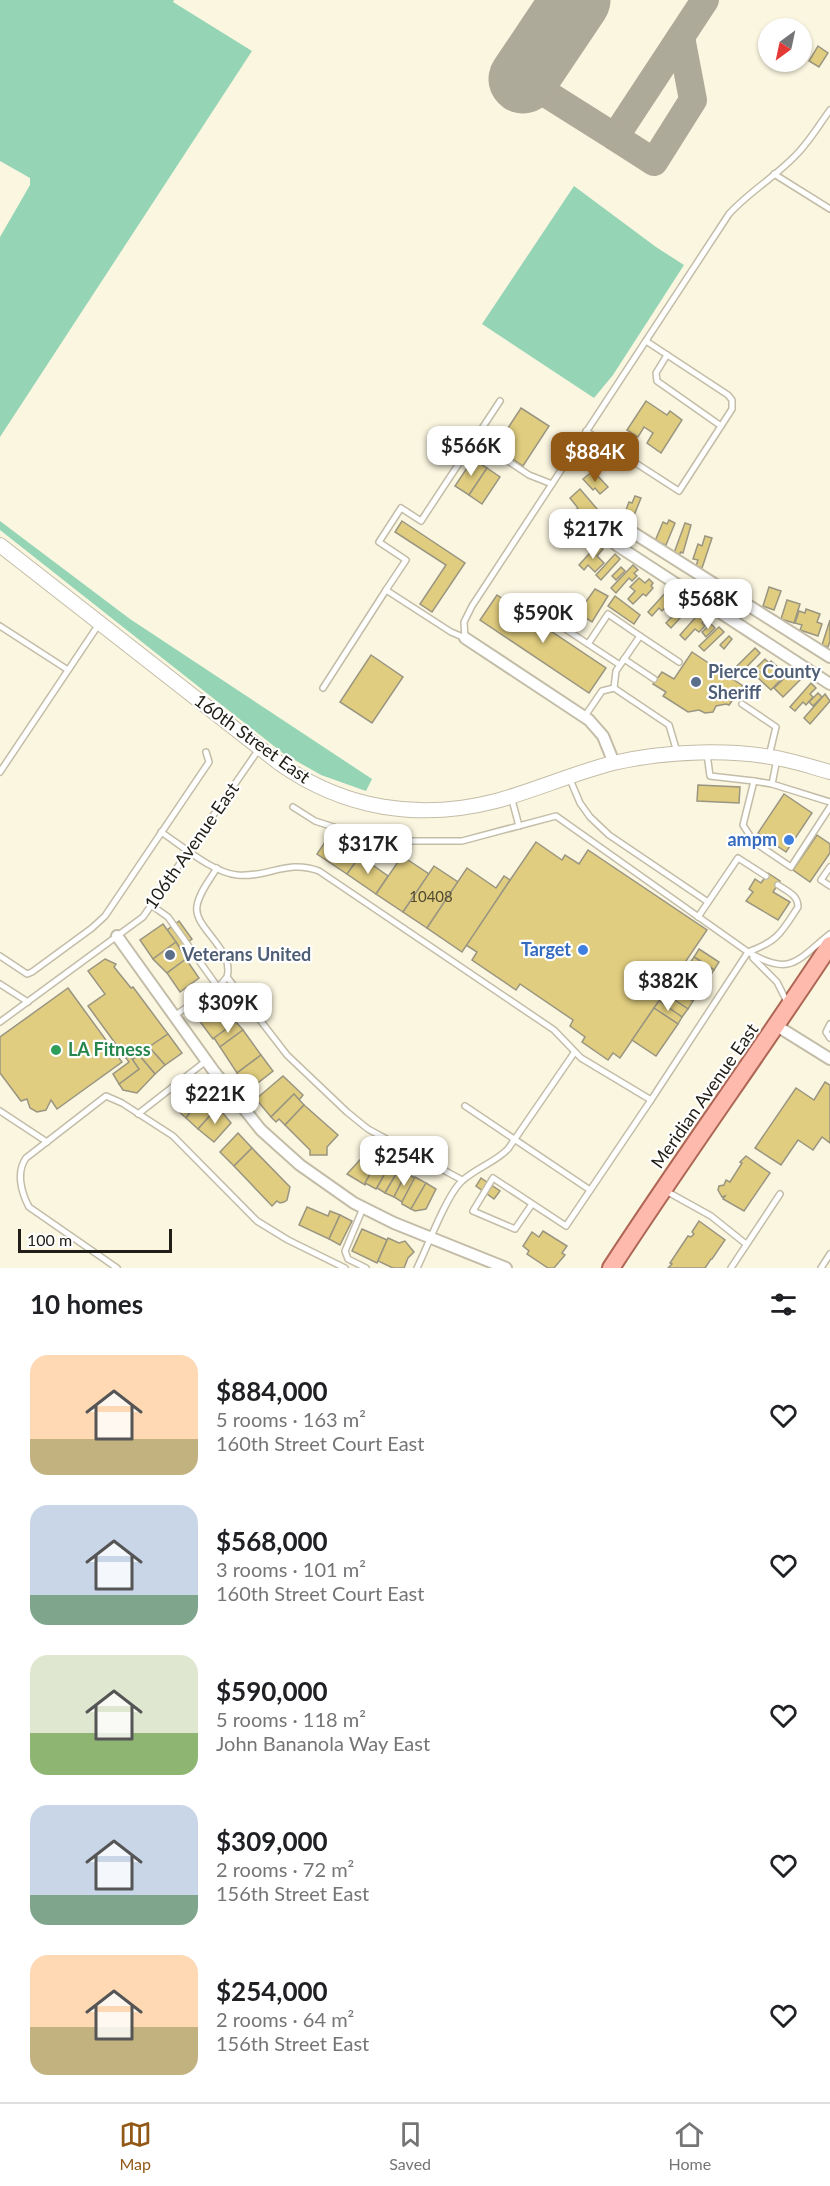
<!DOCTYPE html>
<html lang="en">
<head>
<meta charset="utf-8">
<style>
  :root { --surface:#fff; --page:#f6f6f6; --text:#202124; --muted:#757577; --line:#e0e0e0; --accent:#925816 }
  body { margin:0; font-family:Lato,sans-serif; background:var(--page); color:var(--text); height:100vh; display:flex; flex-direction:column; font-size:22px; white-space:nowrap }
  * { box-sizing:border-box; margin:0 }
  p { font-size:20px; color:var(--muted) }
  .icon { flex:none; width:33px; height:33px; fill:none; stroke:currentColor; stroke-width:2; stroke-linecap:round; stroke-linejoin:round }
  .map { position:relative; height:1268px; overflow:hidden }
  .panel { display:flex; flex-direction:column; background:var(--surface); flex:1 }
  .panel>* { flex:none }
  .needle { width:39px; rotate:213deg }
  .tools { position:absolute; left:758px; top:18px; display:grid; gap:12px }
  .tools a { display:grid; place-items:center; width:54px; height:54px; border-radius:50%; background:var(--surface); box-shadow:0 2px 4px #0004; font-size:30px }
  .scale { position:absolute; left:18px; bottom:15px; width:154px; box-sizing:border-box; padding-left:6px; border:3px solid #201e16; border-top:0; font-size:16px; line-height:21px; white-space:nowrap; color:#201e16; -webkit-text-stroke:4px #fff; paint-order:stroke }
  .price { position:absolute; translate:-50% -51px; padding:0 14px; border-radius:12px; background:#fff; color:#222; font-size:20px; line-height:39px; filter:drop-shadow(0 2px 3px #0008) }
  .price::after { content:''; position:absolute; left:50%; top:36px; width:18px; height:14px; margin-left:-9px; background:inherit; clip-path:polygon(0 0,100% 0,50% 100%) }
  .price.selected { background:var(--accent); color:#fff }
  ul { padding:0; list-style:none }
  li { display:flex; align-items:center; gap:18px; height:150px; padding:0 30px }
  li span { display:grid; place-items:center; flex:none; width:168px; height:120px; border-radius:18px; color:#555 }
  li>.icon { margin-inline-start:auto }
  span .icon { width:72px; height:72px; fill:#fffc; stroke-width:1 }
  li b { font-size:26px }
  h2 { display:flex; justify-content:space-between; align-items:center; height:72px; padding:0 30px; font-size:26px }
  .dock { display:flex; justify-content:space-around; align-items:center; height:84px; border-top:2px solid var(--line); background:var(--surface); font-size:16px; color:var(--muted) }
  .dock a { display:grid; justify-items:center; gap:3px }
  .dock .selected { color:var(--accent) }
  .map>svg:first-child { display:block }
</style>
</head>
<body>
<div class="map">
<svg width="830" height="1268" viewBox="0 0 830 1268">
  <rect width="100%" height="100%" fill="#fbf6e0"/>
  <g fill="#95d5b6">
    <polygon points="0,0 174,0 173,2 252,51 0,437 0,237 30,185 30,178 0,161"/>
    <polygon points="574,186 656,247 684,265 613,375 594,398 482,324"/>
    <polygon points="0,521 130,619 372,779 366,791 321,775 284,754 0,530"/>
  </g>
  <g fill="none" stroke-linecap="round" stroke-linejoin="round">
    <g stroke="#aeaa9a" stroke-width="28">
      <polyline points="523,79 615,137 705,0"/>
      <polyline points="615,137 654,162 693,100 681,37"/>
    </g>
    <polyline stroke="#aeaa9a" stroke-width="69" points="523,79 576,0"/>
  </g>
  <g fill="#e0cd7f" stroke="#9a9581" stroke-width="1.5">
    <polygon points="818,46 828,53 819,67 809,61"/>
    <polygon points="646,401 667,415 670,411 682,420 661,453 647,443 653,433 644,427 638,437 627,430"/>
    <polygon points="521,408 549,426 523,466 495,448"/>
    <polygon points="473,459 487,468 469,495 455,486"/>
    <polygon points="487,468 500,477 482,504 469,495"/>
    <polygon points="593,471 608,487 600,494 595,488 593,490 583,479"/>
    <polygon points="580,489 598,510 587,519 583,515 580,518 574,511 578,508 570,498"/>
    <polygon points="635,496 641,498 631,523 626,521 628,516 624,515 629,502 632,503"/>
    <polygon points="669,520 675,523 666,545 655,541 663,522 667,524"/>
    <polygon points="402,521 465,563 432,612 420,604 446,565 395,532"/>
    <polygon points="685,523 691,525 683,553 681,552 679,555 674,553"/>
    <polygon points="705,536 712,538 702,568 696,566 698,560 693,559 698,544 702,546"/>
    <polygon points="598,544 603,549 597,556 604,563 595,572 588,565 584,570 579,565"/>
    <polygon points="615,554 620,559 601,580 596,575"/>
    <polygon points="633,565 638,570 634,573 637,576 632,581 629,578 616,593 611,588"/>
    <polygon points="621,567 625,571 616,580 612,576"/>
    <polygon points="639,578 645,583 649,579 653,583 651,586 653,588 646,596 643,594 633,604 628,599 635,591 630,587"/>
    <polygon points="769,587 781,591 774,610 763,606"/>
    <polygon points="595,589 608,596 592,622 578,613"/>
    <polygon points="668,590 675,597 662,611 659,608 652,616 648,612"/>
    <polygon points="710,591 726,601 720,610 704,599"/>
    <polygon points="497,595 606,668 589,693 480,620"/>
    <polygon points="615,596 640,615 634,624 608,606"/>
    <polygon points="787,600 800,604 794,623 781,619"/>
    <polygon points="676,601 680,604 671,613 668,610"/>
    <polygon points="686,602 691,606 671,628 666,623"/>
    <polygon points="806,609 820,614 817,622 822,624 818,636 800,630 802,625 795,623 799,611 805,613"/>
    <polygon points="702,610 708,616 702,623 705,626 699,632 695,629 685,640 680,635"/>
    <polygon points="830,620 830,641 828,647 822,645"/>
    <polygon points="711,624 715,628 706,637 702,632"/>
    <polygon points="719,627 724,632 704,651 699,646"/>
    <polygon points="729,636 732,639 724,649 720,645"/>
    <polygon points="755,648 760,653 738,676 732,671"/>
    <polygon points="692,652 743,686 729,705 726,704 716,706 713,712 705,713 699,710 688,712 663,696 666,692 653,684 662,672 674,679"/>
    <polygon points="371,655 403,677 372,723 340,702"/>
    <polygon points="765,659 769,663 771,661 786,674 771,690 756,676 760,672 756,668"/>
    <polygon points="793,670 801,679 783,697 774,688"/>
    <polygon points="811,683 816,688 810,694 813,697 806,705 803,702 795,711 790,707"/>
    <polygon points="818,693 822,697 813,706 809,702"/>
    <polygon points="825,694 830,701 810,724 804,718"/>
    <polygon points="698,785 740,787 739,803 697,801"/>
    <polygon points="784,794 812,813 786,852 758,833"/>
    <polygon points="817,835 830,844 830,853 810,882 793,870"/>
    <polygon points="329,836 360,856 347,874 317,854"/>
    <polygon points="536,842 562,860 565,855 579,864 588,850 707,930 620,1058 613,1053 608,1060 582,1042 585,1037 570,1026 573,1020 520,984 516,990 472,960 477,952 466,945"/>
    <polygon points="360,856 388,876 376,894 347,874"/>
    <polygon points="402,856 429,874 403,912 376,894"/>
    <polygon points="434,866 458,882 427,928 403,912"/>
    <polygon points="467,868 496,888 504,876 510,880 462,952 427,928"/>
    <polygon points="768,873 780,881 773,892 790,902 778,920 746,901 753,892 749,889 755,879 761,883"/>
    <polygon points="179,921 192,939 180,948 167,930"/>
    <polygon points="163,924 176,942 153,959 140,940"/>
    <polygon points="176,942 186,959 167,973 153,959"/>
    <polygon points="699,949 719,962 714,970 694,957"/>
    <polygon points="694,957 714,970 698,994 678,980"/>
    <polygon points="105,959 116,964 114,967 131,988 133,987 168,1034 132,1060 130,1056 126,1058 88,1006 105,994 88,971"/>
    <polygon points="186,959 199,978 180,992 167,973"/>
    <polygon points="678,980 698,994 693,1001 673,988"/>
    <polygon points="669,986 693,1001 688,1009 664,993"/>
    <polygon points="68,988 122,1062 57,1109 51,1100 46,1110 37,1112 30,1108 27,1099 21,1101 0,1073 0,1037"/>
    <polygon points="664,993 688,1009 682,1017 659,1001"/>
    <polygon points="223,1001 238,1021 213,1039 198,1019"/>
    <polygon points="659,1001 682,1017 678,1024 654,1008"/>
    <polygon points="654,1008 678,1024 656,1056 632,1040"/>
    <polygon points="236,1022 243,1030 220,1047 214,1038"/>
    <polygon points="243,1030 261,1055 237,1073 220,1047"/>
    <polygon points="168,1034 182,1053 165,1065 149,1047"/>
    <polygon points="149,1047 165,1065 155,1074 139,1055"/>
    <polygon points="139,1055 155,1074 137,1093 123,1090 119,1084 139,1069 132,1060"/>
    <polygon points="261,1055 273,1071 249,1090 237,1073"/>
    <polygon points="130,1056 139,1069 119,1084 113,1074 129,1062 126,1058"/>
    <polygon points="283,1076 303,1095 299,1100 294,1094 271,1117 256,1099"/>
    <polygon points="825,1082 830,1085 830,1143 822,1137 813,1150 798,1140 781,1165 755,1148 796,1088 814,1100"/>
    <polygon points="194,1094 201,1098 186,1118 177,1110 189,1095"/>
    <polygon points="294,1094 304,1105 285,1125 279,1119 276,1122 271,1117"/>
    <polygon points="201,1098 216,1109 198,1129 186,1118"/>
    <polygon points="304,1105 338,1135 327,1147 327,1155 310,1155 310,1150 285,1125"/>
    <polygon points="218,1107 231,1123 214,1142 198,1129"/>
    <polygon points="238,1133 252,1148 234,1166 220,1152"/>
    <polygon points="252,1148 290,1187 287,1200 284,1202 280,1203 277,1201 272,1206 234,1166"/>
    <polygon points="368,1151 380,1157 365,1185 347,1174"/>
    <polygon points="746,1156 770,1173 744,1211 723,1199 725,1196 722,1197 718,1190 719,1186 724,1185 726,1180 730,1182 742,1163 740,1162"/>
    <polygon points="380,1157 391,1164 376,1189 365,1183"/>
    <polygon points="390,1164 399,1169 385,1193 377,1188"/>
    <polygon points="399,1169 406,1173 394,1197 385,1193"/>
    <polygon points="406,1173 415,1178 402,1202 394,1197"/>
    <polygon points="415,1177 426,1183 411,1209 402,1204 402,1202"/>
    <polygon points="481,1178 500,1191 494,1199 476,1186"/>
    <polygon points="426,1183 436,1189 426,1209 415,1211 411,1209"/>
    <polygon points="307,1207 328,1216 330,1211 340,1215 329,1239 299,1225"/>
    <polygon points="340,1215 352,1221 340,1245 329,1239"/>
    <polygon points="699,1221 725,1240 712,1259 711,1259 705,1268 668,1268 672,1264 670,1263 688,1236 691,1237 694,1234 692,1232"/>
    <polygon points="362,1229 387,1240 377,1263 352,1251"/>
    <polygon points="543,1231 567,1246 562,1253 565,1255 554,1268 548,1268 527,1254 529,1251 523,1246 532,1232 539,1237"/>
    <polygon points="388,1238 399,1243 405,1241 414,1252 408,1258 404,1268 393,1268 378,1261"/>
  </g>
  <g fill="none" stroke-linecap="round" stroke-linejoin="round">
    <defs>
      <g id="service">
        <polyline points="774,174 830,209"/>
        <polyline points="667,355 656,373 657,381 721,426"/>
        <polyline points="586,431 679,491 732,409 732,400 728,395 646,341"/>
        <polyline points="475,439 500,401"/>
        <polyline points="386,590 406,560 379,542 401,508 421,521 475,439 529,475 552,484"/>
        <polyline points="519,598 588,644"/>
        <polyline points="0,626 68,670"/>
        <polyline points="640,636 679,662"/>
        <polyline points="624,659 654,679"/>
        <path d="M323,688L386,590L451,632L465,638L464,622L472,606L729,214C749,192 775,177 796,155C809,142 819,125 830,110"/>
        <polyline points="614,688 616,671 640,636 608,614 588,644 620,665"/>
        <polyline points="742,704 776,727 769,756"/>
        <polyline points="585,716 602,691 614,688 669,725 677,752"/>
        <polyline points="707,754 710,776 754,781"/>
        <polyline points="0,772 99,624"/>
        <polyline points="569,777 580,803 590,817 609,835 708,902"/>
        <polyline points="772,784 777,759"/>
        <polyline points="511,796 519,826"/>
        <polyline points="830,802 772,784 754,781 743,825 754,842 791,867 830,807"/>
        <path d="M293,807L315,821L371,839L394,841H462L556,816L748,952C791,977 796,961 830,934"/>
        <path d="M161,832C181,845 213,873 237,875C268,878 287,859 319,871L554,1030L581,1058L651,1100L748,952C778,941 781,933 798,907C798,895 787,891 778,885"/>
        <polyline points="830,867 821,880 830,886"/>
        <path d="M217,868C210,879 199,893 197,906C193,928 235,949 227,977L287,1055L347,1112L368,1129L462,1180"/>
        <polyline points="151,905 168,917 217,986"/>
        <polyline points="698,917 738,858 766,876"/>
        <polyline points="0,956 27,974 32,972 92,928 105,916 209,762 206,752"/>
        <polyline points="753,958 777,982 787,1002"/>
        <polyline points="0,984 28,1002"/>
        <polyline points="174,1016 221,984 227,977"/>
        <polyline points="0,1022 143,917 259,749"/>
        <polyline points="830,1024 826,1032 830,1038"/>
        <polyline points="465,1106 590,1190"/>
        <polyline points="0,1111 47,1142"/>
        <polyline points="138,1114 206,1061"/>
        <polyline points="666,1191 711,1216 746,1244"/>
        <polyline points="532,1204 515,1229 473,1211 493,1178 566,1226 651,1100"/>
        <polyline points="363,1208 345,1251 348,1259 366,1268"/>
        <path d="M117,1268L29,1207C21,1192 16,1172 26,1158L106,1096L122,1103L173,1136L257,1221L288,1240L345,1268"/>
        <path d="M417,1268C427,1248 447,1194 462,1181C476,1168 494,1163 508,1149L574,1053"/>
        <polyline points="731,1268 780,1194"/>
        <polyline points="821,1268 830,1254"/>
      </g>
      <g id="minor">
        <polyline points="465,638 589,720 603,736 614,763"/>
        <polyline points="830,657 613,520 607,521 603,529 607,537 618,546 830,684"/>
        <polyline points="117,936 213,1070 261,1130 300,1165 354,1203 394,1223 506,1268"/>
        <polyline points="777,1026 830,1059"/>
      </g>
      <path id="tertiary" d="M0,545L279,763C344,809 419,821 496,801C536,790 574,773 613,763C665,751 734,748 786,760C801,763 815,768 830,772"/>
      <path id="primary" d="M611,1268C682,1159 758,1054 830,945"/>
    </defs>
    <use href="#service" stroke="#c3bda8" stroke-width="8"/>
    <use href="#minor" stroke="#c3bda8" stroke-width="14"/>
    <use href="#tertiary" stroke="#c3bda8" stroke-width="16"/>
    <use href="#primary" stroke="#ae6654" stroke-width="20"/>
    <use href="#service" stroke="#fff" stroke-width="5"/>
    <use href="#minor" stroke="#fff" stroke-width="10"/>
    <use href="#tertiary" stroke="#fff" stroke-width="14"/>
    <use href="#primary" stroke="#fdbaad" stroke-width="16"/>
  </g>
  <g fill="#5c6f8a" stroke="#fff" stroke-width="2">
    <circle cx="696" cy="682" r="6"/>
    <circle cx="170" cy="955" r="6"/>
  </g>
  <g fill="#3f7fe0" stroke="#fff" stroke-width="2">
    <circle cx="789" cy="840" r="6"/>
    <circle cx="583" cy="950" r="6"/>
  </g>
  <circle fill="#2e9e5b" stroke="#fff" stroke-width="2" cx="56" cy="1050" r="6"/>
  <g text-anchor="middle" stroke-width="4.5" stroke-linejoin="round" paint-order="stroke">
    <g font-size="15" fill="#504a30">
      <text x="431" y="902">10408</text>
    </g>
    <g font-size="18" font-weight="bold" fill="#4e5e75" stroke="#fff" text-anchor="start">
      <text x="708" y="678">Pierce County<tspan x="708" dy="21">Sheriff</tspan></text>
      <text x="182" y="961">Veterans United</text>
    </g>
    <g font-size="18" fill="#201e16" stroke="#fff">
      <text transform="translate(252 739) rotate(36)" y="6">160th Street East</text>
      <text transform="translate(192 846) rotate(-55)" y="6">106th Avenue East</text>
      <text transform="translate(705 1096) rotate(-55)" y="6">Meridian Avenue East</text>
    </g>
    <g font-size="18" font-weight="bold" fill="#366cbe" stroke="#fff" text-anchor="end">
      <text x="777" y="846">ampm</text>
      <text x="571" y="956">Target</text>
    </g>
    <g font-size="18" font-weight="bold" fill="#27864d" stroke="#fff" text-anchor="start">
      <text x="68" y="1056">LA Fitness</text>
    </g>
  </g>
</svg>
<div class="tools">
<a><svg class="needle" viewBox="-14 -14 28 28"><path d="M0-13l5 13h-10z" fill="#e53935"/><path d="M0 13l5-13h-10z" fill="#757577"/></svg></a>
</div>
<div class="scale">100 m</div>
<b class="price" style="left:471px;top:477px">$566K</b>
<b class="price selected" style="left:595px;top:483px">$884K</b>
<b class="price" style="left:593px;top:560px">$217K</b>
<b class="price" style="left:708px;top:630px">$568K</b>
<b class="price" style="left:543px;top:644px">$590K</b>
<b class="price" style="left:368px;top:875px">$317K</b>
<b class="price" style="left:668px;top:1012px">$382K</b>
<b class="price" style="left:228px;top:1034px">$309K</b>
<b class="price" style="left:215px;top:1125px">$221K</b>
<b class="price" style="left:404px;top:1187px">$254K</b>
</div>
<section class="panel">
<h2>10 homes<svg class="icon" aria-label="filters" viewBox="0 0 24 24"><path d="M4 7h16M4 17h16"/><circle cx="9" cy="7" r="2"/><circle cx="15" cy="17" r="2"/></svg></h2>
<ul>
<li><span style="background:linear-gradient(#ffd9b3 70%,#c2b280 0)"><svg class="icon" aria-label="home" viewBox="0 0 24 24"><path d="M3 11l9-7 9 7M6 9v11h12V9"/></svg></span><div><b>$884,000</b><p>5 rooms · 163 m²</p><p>160th Street Court East</p></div><svg class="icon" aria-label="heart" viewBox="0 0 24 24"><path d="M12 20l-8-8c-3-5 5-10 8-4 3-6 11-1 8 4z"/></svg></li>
<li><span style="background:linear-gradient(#c9d6e8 75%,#7fa58c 0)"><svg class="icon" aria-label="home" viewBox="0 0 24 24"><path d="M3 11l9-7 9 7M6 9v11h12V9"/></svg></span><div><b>$568,000</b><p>3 rooms · 101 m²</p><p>160th Street Court East</p></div><svg class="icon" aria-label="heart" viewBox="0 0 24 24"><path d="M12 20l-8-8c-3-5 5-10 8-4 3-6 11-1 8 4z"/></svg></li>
<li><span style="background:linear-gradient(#dfe7d0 65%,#8fb573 0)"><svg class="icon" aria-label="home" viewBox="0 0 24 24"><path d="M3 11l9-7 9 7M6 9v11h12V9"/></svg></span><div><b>$590,000</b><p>5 rooms · 118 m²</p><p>John Bananola Way East</p></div><svg class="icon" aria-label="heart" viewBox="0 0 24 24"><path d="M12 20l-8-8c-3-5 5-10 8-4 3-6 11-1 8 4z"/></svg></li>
<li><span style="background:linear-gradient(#c9d6e8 75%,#7fa58c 0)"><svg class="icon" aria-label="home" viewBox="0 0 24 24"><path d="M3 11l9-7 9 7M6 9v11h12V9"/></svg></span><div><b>$309,000</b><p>2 rooms · 72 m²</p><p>156th Street East</p></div><svg class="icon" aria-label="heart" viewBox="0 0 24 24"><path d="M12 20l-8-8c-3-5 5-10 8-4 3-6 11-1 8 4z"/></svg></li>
<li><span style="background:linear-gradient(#ffd9b3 60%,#c2b280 0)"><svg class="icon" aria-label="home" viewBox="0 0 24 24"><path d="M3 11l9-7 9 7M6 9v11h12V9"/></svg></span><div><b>$254,000</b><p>2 rooms · 64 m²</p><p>156th Street East</p></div><svg class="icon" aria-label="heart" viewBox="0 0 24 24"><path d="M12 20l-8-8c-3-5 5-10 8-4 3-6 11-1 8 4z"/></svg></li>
</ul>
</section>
<nav class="dock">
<a class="selected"><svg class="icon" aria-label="map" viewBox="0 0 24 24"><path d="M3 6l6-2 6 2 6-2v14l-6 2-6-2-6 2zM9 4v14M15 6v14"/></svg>Map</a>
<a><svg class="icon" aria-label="saved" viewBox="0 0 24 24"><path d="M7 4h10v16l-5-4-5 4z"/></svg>Saved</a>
<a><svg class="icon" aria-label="home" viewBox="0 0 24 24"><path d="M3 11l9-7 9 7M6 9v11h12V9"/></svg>Home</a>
</nav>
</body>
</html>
